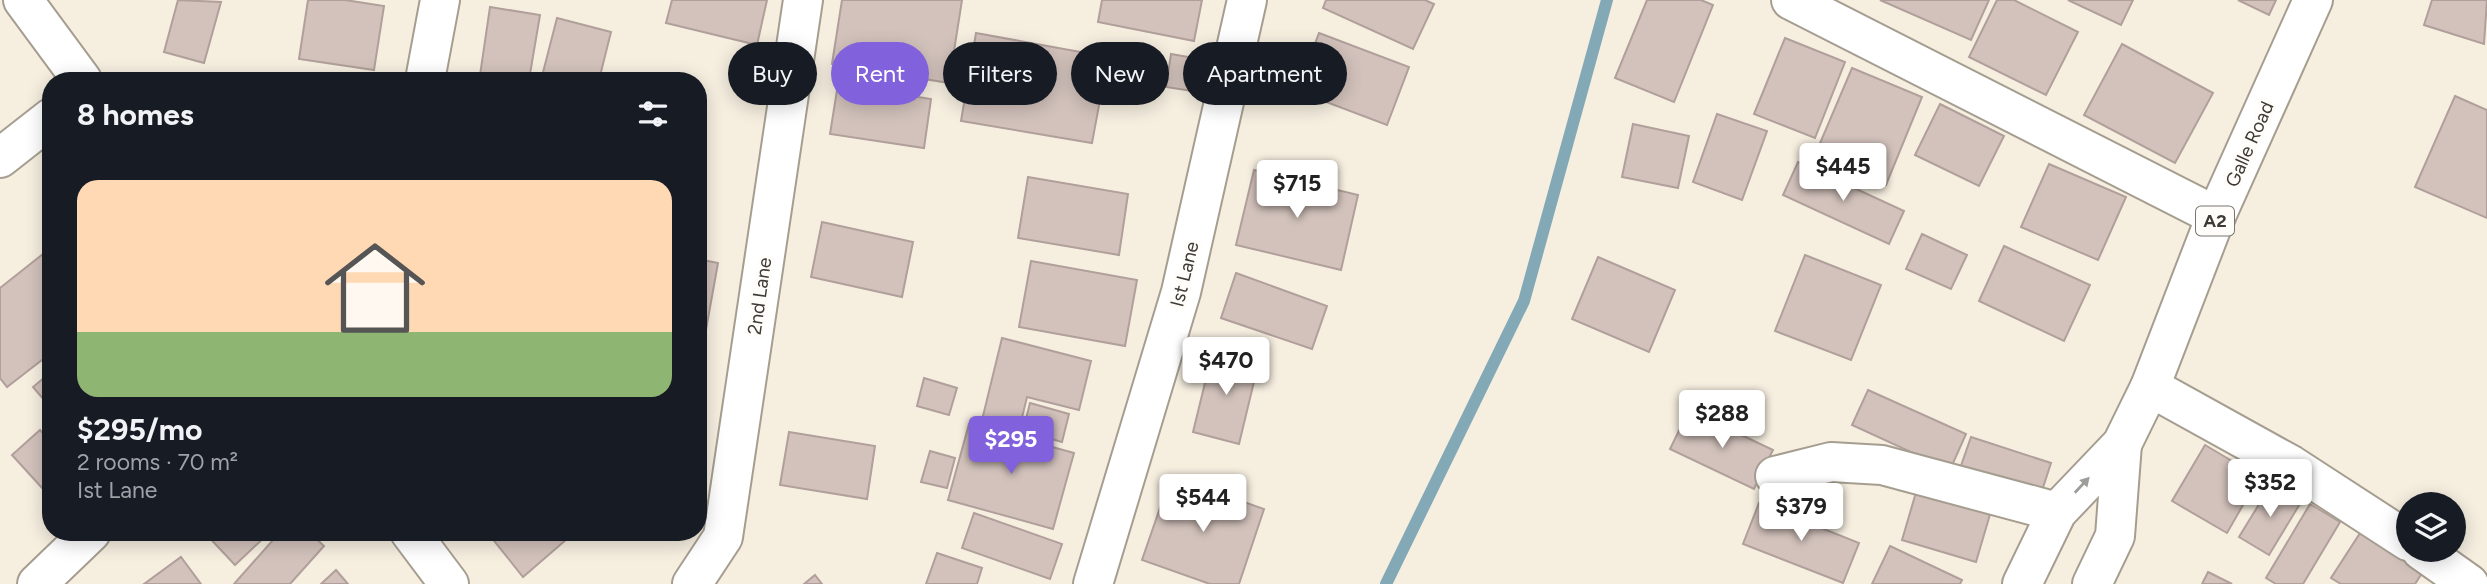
<!DOCTYPE html>
<html lang="en">
<head>
<meta charset="utf-8">
<style>
  :root { --surface:#171b24; --page:#20242c; --text:#f1f3f6; --muted:#9ea1a6; --accent:#8161dc }
  body { margin:0; font-family:Figtree,sans-serif; background:var(--page); color:var(--text); height:100vh; display:flex; flex-direction:column; font-size:26px; white-space:nowrap }
  * { box-sizing:border-box; margin:0 }
  p { font-size:23px; color:var(--muted) }
  .icon { flex:none; width:38px; height:38px; fill:none; stroke:currentColor; stroke-width:2; stroke-linecap:round; stroke-linejoin:round }
  .map { position:relative; flex:1; overflow:hidden }
  .side { position:absolute; left:42px; top:72px; width:665px; height:469px; display:flex; flex-direction:column; background:var(--surface); border-radius:28px; box-shadow:0 4px 18px #0003 }
  .side>* { flex:none }
  .banner { position:absolute; left:728px; top:42px; width:665px; height:63px; display:flex; gap:14px }
  .fabs { position:absolute; left:2396px; top:492px; display:grid; gap:14px }
  .fabs a { display:grid; place-items:center; width:70px; height:70px; border-radius:50%; background:var(--surface); box-shadow:0 4px 18px #0003; font-size:35px }
  .price { position:absolute; translate:-50% -60px; padding:0 16px; border-radius:7px; background:#fff; color:#222; font-size:23px; line-height:46px; filter:drop-shadow(0 2px 4px #0008) }
  .price::after { content:''; position:absolute; left:50%; top:42px; width:21px; height:16px; margin-left:-10px; background:inherit; clip-path:polygon(0 0,100% 0,50% 100%) }
  .price.selected { background:var(--accent); color:#fff }
  ul { padding:0; list-style:none }
  li { display:grid; align-content:center; gap:14px; height:371px; padding:0 35px }
  li span { display:grid; place-items:center; height:217px; border-radius:21px; color:#555 }
  li>.icon { margin-inline-start:auto }
  span .icon { width:126px; height:126px; fill:#fffc; stroke-width:1 }
  li b { font-size:30px }
  h2 { display:flex; justify-content:space-between; align-items:center; height:84px; padding:0 35px; font-size:30px }
  .pill { padding:0 24px; border-radius:32px; background:var(--surface); box-shadow:0 4px 18px #0003; font-size:24px; line-height:63px }
  .pill.selected { background:var(--accent); color:#fff }
  .map>svg:first-child { display:block }
</style>
</head>
<body>
<div class="map">
<svg width="2487" height="584" viewBox="0 0 2487 584">
  <rect width="100%" height="100%" fill="#f6efe0"/>
  <g fill="none" stroke-linecap="round" stroke-linejoin="round">
    <polyline stroke="#83a8b6" stroke-width="12" points="1386,584 1524,301 1607,0"/>
  </g>
  <g fill="#d3c2bc" stroke="#b09f9a" stroke-width="2">
    <polygon points="178,0 221,2 204,63 164,52"/>
    <polygon points="308,0 345,0 384,6 374,70 299,59"/>
    <polygon points="672,0 767,0 757,45 666,23"/>
    <polygon points="842,0 962,0 949,83 832,64"/>
    <polygon points="1102,0 1202,0 1194,41 1098,22"/>
    <polygon points="1326,0 1425,0 1434,4 1413,49 1323,8"/>
    <polygon points="1647,0 1701,0 1713,5 1674,102 1615,78"/>
    <polygon points="1880,0 1989,0 1971,40"/>
    <polygon points="1997,0 2014,0 2078,32 2046,95 1969,57"/>
    <polygon points="2068,0 2133,0 2121,25"/>
    <polygon points="2238,0 2276,0 2269,15"/>
    <polygon points="2432,0 2487,0 2484,44 2424,25"/>
    <polygon points="490,7 540,15 529,80 480,75"/>
    <polygon points="557,18 611,32 599,80 541,80"/>
    <polygon points="976,33 1108,57 1092,143 961,121"/>
    <polygon points="1319,33 1409,67 1387,125 1297,91"/>
    <polygon points="1785,38 1845,62 1815,138 1754,114"/>
    <polygon points="2122,44 2213,93 2175,163 2084,115"/>
    <polygon points="1171,54 1217,62 1212,94 1166,87"/>
    <polygon points="1852,68 1922,97 1886,185 1815,155"/>
    <polygon points="838,84 931,99 924,148 830,134"/>
    <polygon points="2455,96 2487,110 2487,218 2415,187"/>
    <polygon points="1940,104 2004,136 1979,186 1915,155"/>
    <polygon points="1717,114 1767,131 1742,200 1693,182"/>
    <polygon points="1633,124 1689,136 1678,188 1622,177"/>
    <polygon points="1798,162 1904,211 1889,244 1783,195"/>
    <polygon points="2049,164 2126,197 2098,260 2021,227"/>
    <polygon points="1254,170 1358,195 1341,270 1236,245"/>
    <polygon points="1028,177 1128,194 1119,255 1018,238"/>
    <polygon points="822,222 913,242 902,297 811,277"/>
    <polygon points="1922,234 1967,255 1951,289 1906,269"/>
    <polygon points="2004,246 2090,285 2064,341 1979,301"/>
    <polygon points="43,254 51,264 51,353 7,387 0,378 0,288"/>
    <polygon points="1805,255 1881,285 1851,360 1775,331"/>
    <polygon points="1598,257 1675,290 1649,352 1572,319"/>
    <polygon points="698,259 718,263 702,352 698,352"/>
    <polygon points="1031,261 1137,280 1125,346 1019,327"/>
    <polygon points="1236,273 1327,306 1312,349 1221,318"/>
    <polygon points="1002,338 1091,361 1079,410 1027,397 1019,430 982,420"/>
    <polygon points="1213,350 1259,361 1239,444 1193,432"/>
    <polygon points="51,372 51,408 33,387"/>
    <polygon points="924,378 957,388 949,415 917,406"/>
    <polygon points="698,380 703,381 698,414"/>
    <polygon points="1868,390 1966,434 1950,470 1852,425"/>
    <polygon points="1030,403 1069,414 1062,442 1023,431"/>
    <polygon points="1689,410 1773,450 1754,489 1670,449"/>
    <polygon points="969,424 1074,453 1053,529 948,500"/>
    <polygon points="40,430 51,442 51,481 43,489 12,455"/>
    <polygon points="789,432 875,446 867,499 780,485"/>
    <polygon points="1971,437 2051,463 2038,503 1957,477"/>
    <polygon points="2205,445 2259,477 2227,533 2172,501"/>
    <polygon points="930,451 955,458 947,488 921,482"/>
    <polygon points="1171,476 1264,509 1239,584 1210,584 1142,560"/>
    <polygon points="2272,483 2301,502 2269,555 2239,537"/>
    <polygon points="1917,489 1991,511 1976,562 1902,540"/>
    <polygon points="1759,503 1859,543 1843,583 1743,544"/>
    <polygon points="2310,504 2340,522 2303,584 2276,584 2266,578"/>
    <polygon points="974,513 1062,544 1050,579 962,548"/>
    <polygon points="2364,527 2426,567 2415,584 2341,584 2331,578"/>
    <polygon points="204,532 270,532 235,565"/>
    <polygon points="280,532 309,532 324,546 290,584 234,584"/>
    <polygon points="487,532 575,532 523,577"/>
    <polygon points="1890,546 1962,580 1960,584 1872,584"/>
    <polygon points="937,553 982,568 977,584 926,584"/>
    <polygon points="181,557 201,584 144,584"/>
    <polygon points="336,570 348,584 321,584"/>
    <polygon points="2208,572 2232,584 2202,584"/>
    <polygon points="815,575 822,584 804,584"/>
  </g>
  <g fill="none" stroke-linecap="round" stroke-linejoin="round">
    <defs>
      <g id="minor">
        <polyline points="1791,0 2216,216"/>
        <polyline points="425,80 440,0"/>
        <polyline points="0,158 51,118"/>
        <polyline points="2150,387 2291,465 2408,541"/>
        <polyline points="1775,476 1831,462 1882,465 2057,512"/>
        <polyline points="2421,550 2469,584"/>
        <polyline points="37,584 91,532"/>
        <polyline points="692,584 723,537 803,0"/>
        <polyline points="1093,584 1181,292 1247,0"/>
      </g>
      <g id="major">
        <polyline points="23,0 82,80"/>
        <polyline points="410,532 449,584"/>
      </g>
      <g id="highway">
        <polyline points="2022,584 2057,512 2122,444 2150,387 2216,216 2313,0"/>
        <polyline points="2092,584 2115,536 2122,444"/>
      </g>
    </defs>
    <use href="#minor" stroke="#a59e90" stroke-width="42"/>
    <use href="#major" stroke="#a59e90" stroke-width="42"/>
    <use href="#highway" stroke="#a59e90" stroke-width="42"/>
    <use href="#minor" stroke="#fff" stroke-width="38"/>
    <use href="#major" stroke="#fff" stroke-width="38"/>
    <use href="#highway" stroke="#fff" stroke-width="38"/>
  </g>
  <defs><path id="oneway-solid" d="M-6-.8H1V-3.2L6.5 0L1 3.2V.8H-6Z" transform="scale(1.75)"/></defs>
  <use fill="#9e9d9a" href="#oneway-solid" transform="translate(2082 485) rotate(-47)"/>
  <g text-anchor="middle" stroke-width="7" stroke-linejoin="round" paint-order="stroke">
    <rect fill="#fefdfa" stroke="#787570" stroke-width="2" x="2196" y="206.5" width="38" height="29" rx="5"/>
    <g font-size="18" font-weight="bold" fill="#3e3b35">
      <text x="2215" y="227">A2</text>
    </g>
    <g font-size="19" fill="#3e3b35" stroke="#fefdfa">
      <text transform="translate(2249 144) rotate(-66)" y="7">Galle Road</text>
      <text transform="translate(1184 274) rotate(-76)" y="7">Ist Lane</text>
      <text transform="translate(759 296) rotate(-82)" y="7">2nd Lane</text>
    </g>
  </g>
</svg>
<div class="fabs">
<a><svg class="icon" aria-label="layers" viewBox="0 0 24 24"><path d="M12 4l9 5-9 5-9-5zM3 14l9 5 9-5"/></svg></a>
</div>
<b class="price" style="left:1843px;top:203px">$445</b>
<b class="price" style="left:1297px;top:220px">$715</b>
<b class="price" style="left:1226px;top:397px">$470</b>
<b class="price" style="left:1722px;top:450px">$288</b>
<b class="price selected" style="left:1011px;top:476px">$295</b>
<b class="price" style="left:2270px;top:519px">$352</b>
<b class="price" style="left:1203px;top:534px">$544</b>
<b class="price" style="left:1801px;top:543px">$379</b>
<div class="banner">
<a class="pill">Buy</a>
<a class="pill selected">Rent</a>
<a class="pill">Filters</a>
<a class="pill">New</a>
<a class="pill">Apartment</a>
</div>
<section class="side">
<h2>8 homes<svg class="icon" aria-label="filters" viewBox="0 0 24 24"><path d="M4 7h16M4 17h16"/><circle cx="9" cy="7" r="2"/><circle cx="15" cy="17" r="2"/></svg></h2>
<ul>
<li><span style="background:linear-gradient(#ffd9b3 70%,#8fb573 0)"><svg class="icon" aria-label="home" viewBox="0 0 24 24"><path d="M3 11l9-7 9 7M6 9v11h12V9"/></svg></span><div><b>$295/mo</b><p>2 rooms · 70 m²</p><p>Ist Lane</p></div></li>
</ul>
</section>
</div>
</body>
</html>
